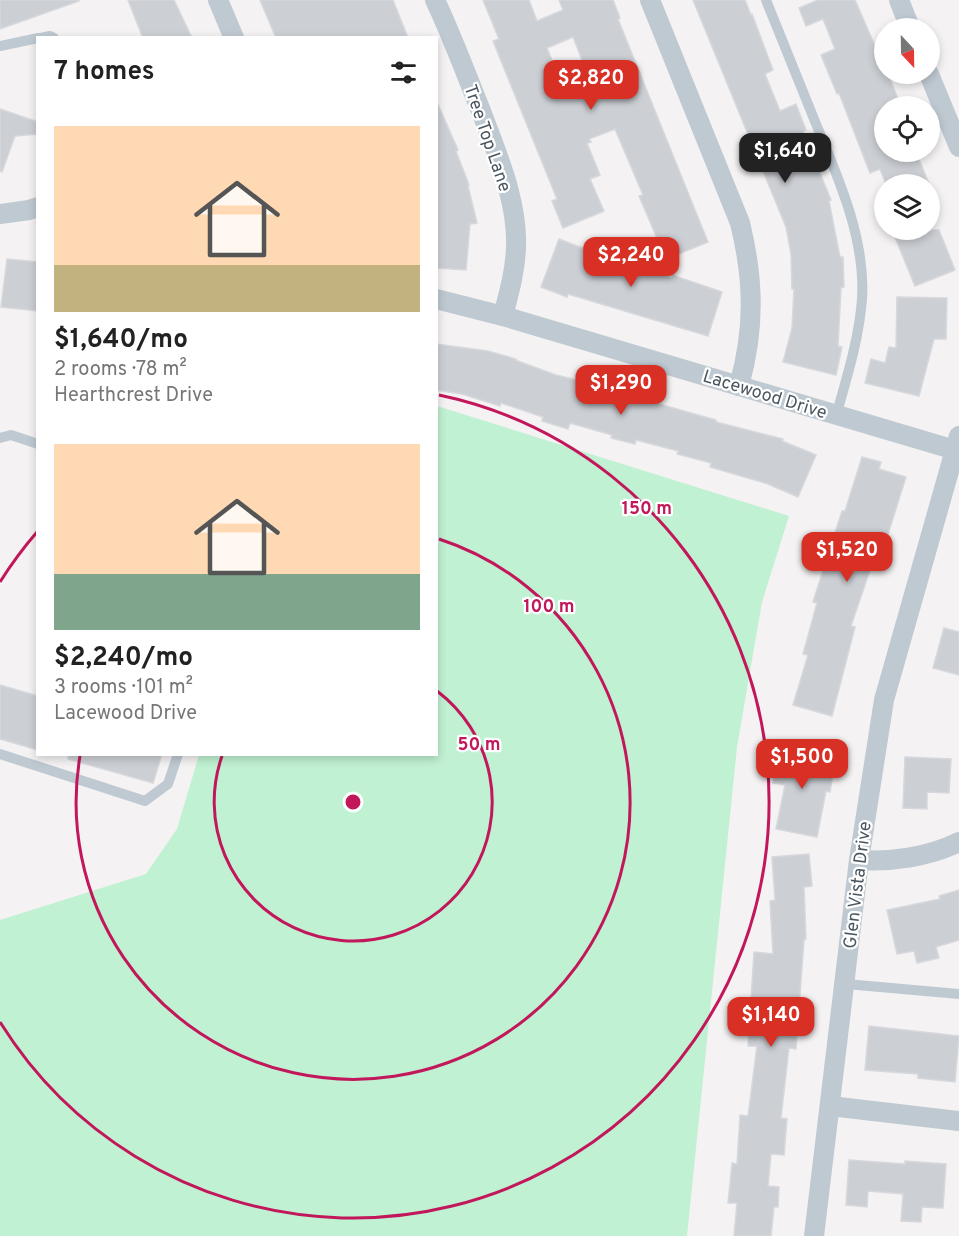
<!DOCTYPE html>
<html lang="en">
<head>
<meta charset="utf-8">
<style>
  :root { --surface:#fff; --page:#f2f2f2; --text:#222; --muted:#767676; --accent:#d93025 }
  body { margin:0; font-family:Overpass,sans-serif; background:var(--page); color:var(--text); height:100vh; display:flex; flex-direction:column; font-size:22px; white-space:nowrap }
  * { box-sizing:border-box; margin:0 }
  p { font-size:20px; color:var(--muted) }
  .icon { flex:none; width:33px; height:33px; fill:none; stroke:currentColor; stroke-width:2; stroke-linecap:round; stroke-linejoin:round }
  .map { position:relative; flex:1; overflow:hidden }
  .drawer { position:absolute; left:36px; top:36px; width:402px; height:720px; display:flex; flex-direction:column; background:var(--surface); border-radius:0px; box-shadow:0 3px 9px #0003 }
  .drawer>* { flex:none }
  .needle { width:39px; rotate:158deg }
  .fabs { position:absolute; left:874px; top:18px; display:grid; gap:12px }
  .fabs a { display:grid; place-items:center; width:66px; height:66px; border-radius:50%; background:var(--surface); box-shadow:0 3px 9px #0003; font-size:30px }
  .price { position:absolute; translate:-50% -51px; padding:0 14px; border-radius:12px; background:var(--accent); color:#fff; font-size:20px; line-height:39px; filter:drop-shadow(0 2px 3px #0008) }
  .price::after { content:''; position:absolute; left:50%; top:36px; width:18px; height:14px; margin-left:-9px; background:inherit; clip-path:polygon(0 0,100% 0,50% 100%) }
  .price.current { background:#222; color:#fff }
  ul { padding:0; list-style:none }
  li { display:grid; align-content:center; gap:12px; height:318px; padding:0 18px }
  li span { display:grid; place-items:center; height:186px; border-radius:0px; color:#555 }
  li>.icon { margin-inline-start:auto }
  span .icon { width:108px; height:108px; fill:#fffc; stroke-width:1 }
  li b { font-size:26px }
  h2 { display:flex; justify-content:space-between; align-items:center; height:72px; padding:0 18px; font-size:26px }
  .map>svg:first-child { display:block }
</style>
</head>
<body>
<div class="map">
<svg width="959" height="1236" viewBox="0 0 959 1236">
  <rect width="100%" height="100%" fill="#f4f2f2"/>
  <polygon fill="#c0f1d2" points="437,406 789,516 762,602 737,747 687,1236 0,1236 0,920 146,874 177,829 199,755 436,754"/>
  <g fill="#cccfd4" stroke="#d6d8dd" stroke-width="1.5" fill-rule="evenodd">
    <polygon points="0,0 78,0 79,1 0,29"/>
    <polygon points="128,0 174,0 192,38 143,38"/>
    <polygon points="260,0 393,0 408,38 276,38"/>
    <path d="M483,0H529L537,21L563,10L559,0H613L620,18L618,19L708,242L666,259L639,196L643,195L615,129L589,139L591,142L587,143L600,175L590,179L604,211L563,228L552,201L557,199L493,41L499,39ZM573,37L588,75L562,85L547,48Z"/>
    <polygon points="693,0 745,0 751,15 752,14 773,70 765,74 780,111 796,104 806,130 803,131 831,200 829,201 840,257 843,257 844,287 841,288 838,346 842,347 836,375 783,362 792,328 794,289 792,289 791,254 786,227"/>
    <polygon points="818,0 855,0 885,69 885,74 888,74 901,106 885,106 885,152 916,152 929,184 886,184 880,169 870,173 839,93 837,94 821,55 835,49 823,19 806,26 799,8"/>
    <polygon points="436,100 458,150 456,151 469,185 468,186 477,223 470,224 466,270 436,268"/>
    <polygon points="0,109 38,122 38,134 15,136 2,172 0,171"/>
    <polygon points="892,230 939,230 955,270 915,286"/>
    <polygon points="559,239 595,253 596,251 623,259 621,263 673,278 672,275 722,292 708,336 568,294 567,297 541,287"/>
    <polygon points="7,259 38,262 38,311 1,307"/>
    <polygon points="897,297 947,298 946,339 934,339 919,396 865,383 871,359 885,363 889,347 896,348"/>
    <polygon points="436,344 488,351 516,359 515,360 556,375 646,397 645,400 716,420 716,422 783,439 782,441 816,455 798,497 768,484 710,467 711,463 677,454 678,451 636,440 635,444 611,438 612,435 570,423 568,429 542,421 543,417 501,403 500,406 462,394 436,390"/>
    <polygon points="862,457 881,462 879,469 906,477 878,566 872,564 851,626 855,627 832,716 793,705 808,655 803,654 817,603 813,602 842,511 845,511"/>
    <polygon points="944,628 959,632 959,675 933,668"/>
    <polygon points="0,685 38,696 38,750 0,739"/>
    <polygon points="779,746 821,752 819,765 834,767 830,792 826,791 817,837 776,829 785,785 773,783"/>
    <polygon points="69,754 162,754 153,783 68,759"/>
    <polygon points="905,757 951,759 949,793 927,792 927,809 903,808"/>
    <polygon points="809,854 812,886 804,887 806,939 804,940 796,1049 789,1048 781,1118 787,1119 784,1155 771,1154 768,1186 779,1187 778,1207 774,1207 771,1236 734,1236 737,1203 728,1203 732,1163 737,1164 740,1115 748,1116 757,1046 748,1046 754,952 773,954 770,901 775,900 772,857"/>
    <polygon points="959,890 959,940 936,947 939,958 917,963 914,951 897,954 887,910 940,899 939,896"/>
    <polygon points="869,1026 959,1036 955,1082 918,1078 918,1074 865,1070"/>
    <polygon points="849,1160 905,1164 905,1161 946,1164 943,1208 922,1207 921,1222 901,1221 903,1194 868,1191 867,1207 846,1205"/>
  </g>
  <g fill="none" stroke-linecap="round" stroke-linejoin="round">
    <g stroke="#bfc9d1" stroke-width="10">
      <path d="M766,0C782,40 798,79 814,119C837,175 866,238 862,299C859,339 847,377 836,416"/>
      <polyline points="41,38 50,36 54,38"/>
      <polyline points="0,46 38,38"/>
      <polyline points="0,438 11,435 38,444"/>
      <polyline points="0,754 145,801 168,784 178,754"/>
      <polyline points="846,984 959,994"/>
    </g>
    <g stroke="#bfc9d1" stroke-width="20">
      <polyline points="218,0 234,38"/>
      <path d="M435,0C452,36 466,74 481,111C497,154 518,201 516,248C515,272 509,293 503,316"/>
      <path d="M650,0L740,223C754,280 755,329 739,386"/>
      <polyline points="899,0 910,28"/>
      <polyline points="929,74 959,147"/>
      <polyline points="0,214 29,210 38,207"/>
      <polyline points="436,299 503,316 955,450"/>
      <path d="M859,860C892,862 929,857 959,842"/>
      <polyline points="830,1106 959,1121"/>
      <polyline points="814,1236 859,860 884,700 959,436"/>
    </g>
  </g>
  <g fill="none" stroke="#c2185b" stroke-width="3">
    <path d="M437 691A139 139 0 1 1 222 756"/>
    <path d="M439 539A277 277 0 1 1 80 756"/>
    <path d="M0 582A416 416 0 0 1 37 532M439 395A416 416 0 1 1 0 1022"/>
  </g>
  <g text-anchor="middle" stroke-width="4.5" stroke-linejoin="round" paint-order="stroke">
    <g font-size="18" fill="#495660" stroke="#fff">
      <text transform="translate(488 138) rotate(71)" y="6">Tree Top Lane</text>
      <text transform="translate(765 394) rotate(17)" y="6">Lacewood Drive</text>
      <text transform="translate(857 885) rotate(-83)" y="6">Glen Vista Drive</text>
    </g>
  </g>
  <circle cx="353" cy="802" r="9" fill="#c2185b" stroke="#fff" stroke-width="3"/>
  <g font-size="18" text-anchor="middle" font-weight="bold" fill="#c2185b" stroke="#fff" stroke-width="4.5" stroke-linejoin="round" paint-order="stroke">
    <text x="647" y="514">150 m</text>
    <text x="549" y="612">100 m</text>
    <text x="479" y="750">50 m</text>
  </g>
</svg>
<div class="fabs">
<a><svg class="needle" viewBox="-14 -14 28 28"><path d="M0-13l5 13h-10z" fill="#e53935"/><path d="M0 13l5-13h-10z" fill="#767676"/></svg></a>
<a><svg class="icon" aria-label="locate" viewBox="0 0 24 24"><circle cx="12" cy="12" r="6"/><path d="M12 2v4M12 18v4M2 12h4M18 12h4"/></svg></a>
<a><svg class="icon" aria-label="layers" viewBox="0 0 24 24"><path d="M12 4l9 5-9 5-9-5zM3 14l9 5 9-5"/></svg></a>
</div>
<b class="price" style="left:591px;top:111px">$2,820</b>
<b class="price current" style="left:785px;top:184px">$1,640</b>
<b class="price" style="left:631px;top:288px">$2,240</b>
<b class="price" style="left:621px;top:416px">$1,290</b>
<b class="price" style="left:847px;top:583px">$1,520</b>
<b class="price" style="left:802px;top:790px">$1,500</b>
<b class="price" style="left:771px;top:1048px">$1,140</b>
<section class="drawer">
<h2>7 homes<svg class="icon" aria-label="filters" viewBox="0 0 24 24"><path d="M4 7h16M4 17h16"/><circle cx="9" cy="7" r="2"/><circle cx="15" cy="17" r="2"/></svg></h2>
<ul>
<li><span style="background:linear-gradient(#ffd9b3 75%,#c2b280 0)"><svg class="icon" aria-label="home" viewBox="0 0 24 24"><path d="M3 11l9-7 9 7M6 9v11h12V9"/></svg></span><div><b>$1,640/mo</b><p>2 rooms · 78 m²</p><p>Hearthcrest Drive</p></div></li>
<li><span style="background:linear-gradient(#ffd9b3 70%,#7fa58c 0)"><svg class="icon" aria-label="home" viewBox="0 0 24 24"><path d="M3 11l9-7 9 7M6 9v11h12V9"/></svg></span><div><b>$2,240/mo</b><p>3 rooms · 101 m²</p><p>Lacewood Drive</p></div></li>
</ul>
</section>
</div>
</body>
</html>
